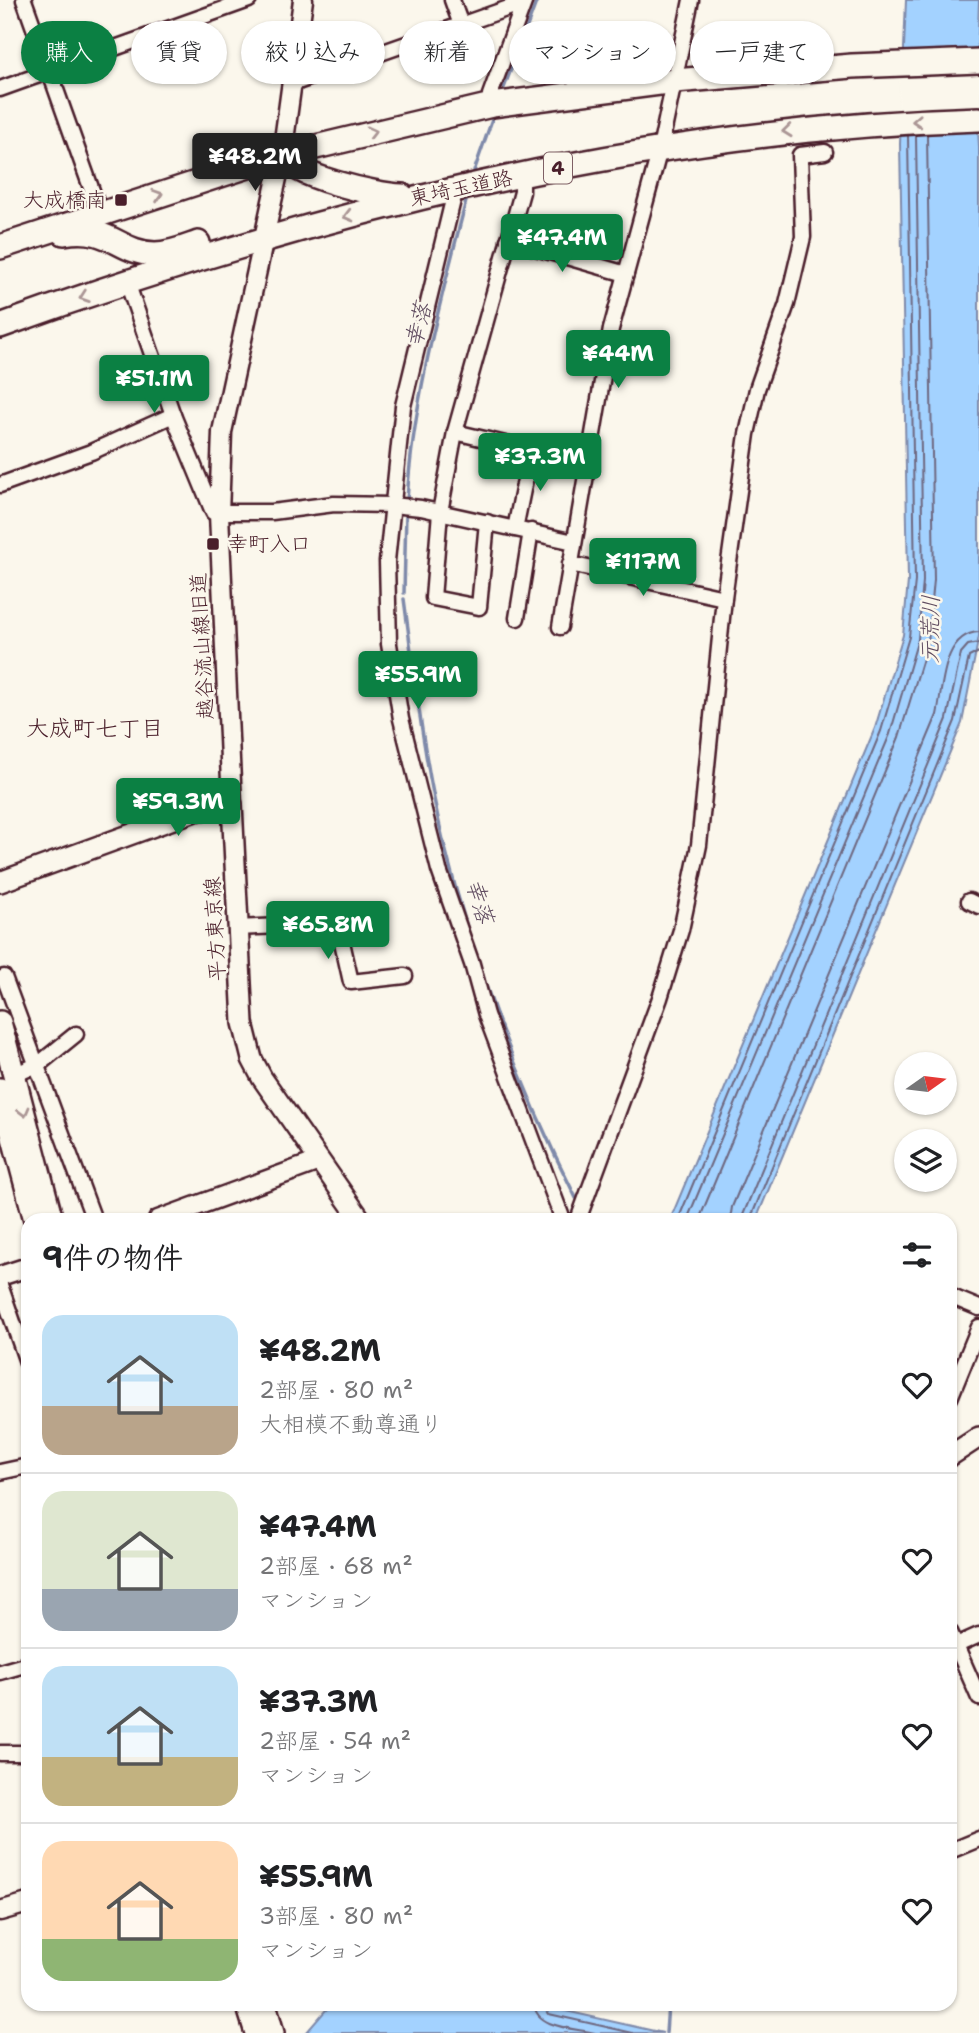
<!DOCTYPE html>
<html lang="ja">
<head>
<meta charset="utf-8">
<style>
  :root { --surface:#fff; --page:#f6f6f6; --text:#202124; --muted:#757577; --line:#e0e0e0; --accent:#0b8043 }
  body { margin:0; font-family:"Shantell Sans","Klee One",sans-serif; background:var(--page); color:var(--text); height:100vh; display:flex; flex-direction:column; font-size:26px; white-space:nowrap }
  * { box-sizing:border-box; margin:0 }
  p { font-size:23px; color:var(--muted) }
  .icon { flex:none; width:38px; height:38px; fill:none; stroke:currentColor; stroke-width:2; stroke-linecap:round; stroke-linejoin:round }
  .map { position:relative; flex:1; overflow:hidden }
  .drawer { position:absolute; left:21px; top:1213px; width:936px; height:798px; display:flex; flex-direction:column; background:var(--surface); border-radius:21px; box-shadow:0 2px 5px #0004 }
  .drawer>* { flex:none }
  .guide { position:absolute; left:21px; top:21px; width:938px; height:63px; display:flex; gap:14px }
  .needle { width:46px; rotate:76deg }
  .controls { position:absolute; left:894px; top:1052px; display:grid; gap:14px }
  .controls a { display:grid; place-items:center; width:63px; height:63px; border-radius:50%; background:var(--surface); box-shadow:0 2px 5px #0004; font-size:35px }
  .price { position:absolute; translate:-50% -60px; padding:0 16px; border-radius:7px; background:var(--accent); color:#fff; font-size:23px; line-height:46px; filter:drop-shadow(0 2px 4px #0008) }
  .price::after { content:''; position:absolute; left:50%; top:42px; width:21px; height:16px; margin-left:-10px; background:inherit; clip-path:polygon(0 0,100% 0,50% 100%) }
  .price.on { background:#222; color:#fff }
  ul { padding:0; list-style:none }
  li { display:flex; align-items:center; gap:21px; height:175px; padding:0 21px }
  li+li { border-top:2px solid var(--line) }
  li span { display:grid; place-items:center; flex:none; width:196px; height:140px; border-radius:21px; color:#555 }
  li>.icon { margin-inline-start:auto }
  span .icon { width:84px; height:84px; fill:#fffc; stroke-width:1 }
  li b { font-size:30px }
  h2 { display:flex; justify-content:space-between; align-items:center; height:84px; padding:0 21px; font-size:30px }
  .chip { padding:0 24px; border-radius:32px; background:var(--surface); box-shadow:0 2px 5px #0004; font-size:24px; line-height:63px }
  .chip.on { background:var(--accent); color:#fff }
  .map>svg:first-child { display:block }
</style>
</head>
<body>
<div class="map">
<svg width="979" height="2033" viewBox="0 0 979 2033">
  <rect width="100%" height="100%" fill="#fbf7ec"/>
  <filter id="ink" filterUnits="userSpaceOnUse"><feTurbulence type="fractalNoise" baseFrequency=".0143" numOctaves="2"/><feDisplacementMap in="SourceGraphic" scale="14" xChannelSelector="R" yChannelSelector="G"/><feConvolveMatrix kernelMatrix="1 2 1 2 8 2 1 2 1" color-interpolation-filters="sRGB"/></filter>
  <g filter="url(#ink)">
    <g fill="#a3d2ff" stroke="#7f8aaa" stroke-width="2">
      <polygon points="906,0 979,0 976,95 979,147 979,636 962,723 756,1220 670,1220 875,728 903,635 908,581 900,144"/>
      <polygon points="331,2004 535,2004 663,2033 306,2033"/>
    </g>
    <polygon fill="#fbf7ec" points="979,49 979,131 897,134 901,51"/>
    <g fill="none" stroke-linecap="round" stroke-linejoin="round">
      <g stroke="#6e6780" stroke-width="2">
        <polyline points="678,1220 881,731 909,637 915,581 908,136"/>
        <polyline points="687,1220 890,734 918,639 923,581 916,136"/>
        <polyline points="699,1220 899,737 928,642 934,580 927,135"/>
        <path d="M730,1220L732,1207L937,715C943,688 942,634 979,632"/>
        <polyline points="741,1220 947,719 961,653 968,645 979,643"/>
        <polyline points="750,1220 955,721 969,657 979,652"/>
        <path d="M534,2004C536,2029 576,2028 595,2033"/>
        <polyline points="543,2004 549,2014 633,2033"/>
      </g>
      <g stroke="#7f8aaa" stroke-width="3.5">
        <polyline points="504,88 537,0"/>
        <polyline points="472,177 494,114"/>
        <path d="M407,501C413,399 441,299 466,201"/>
        <polyline points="404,593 406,513"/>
        <path d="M404,599C415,679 424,761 443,840C473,963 519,1085 576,1198"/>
        <polyline points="666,2033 668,2004"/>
      </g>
      <defs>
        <g id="minor">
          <polyline points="24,0 100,213"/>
          <polyline points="452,0 461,25"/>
          <polyline points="292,84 523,3"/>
          <polyline points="0,89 249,0"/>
          <polyline points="492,105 490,95 525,0"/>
          <polyline points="453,189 453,200 403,406 387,561 389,644 401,719 439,870 472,964 486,1015 563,1220"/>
          <polyline points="508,240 626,274"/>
          <polyline points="127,282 173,415 213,512 272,512 334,504 392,505 421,508 574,542"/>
          <polyline points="455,432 531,450 588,458"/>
          <polyline points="0,485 91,452 173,415"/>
          <polyline points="487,522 479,607 433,598 440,512 455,432 522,192 522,175"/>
          <polyline points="515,529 531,450"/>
          <polyline points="570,564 724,598"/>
          <polyline points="517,618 531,531"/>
          <polyline points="560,627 611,329 660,149 691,0"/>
          <polyline points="969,901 979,906"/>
          <polyline points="237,928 329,924 340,933 351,982 405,976"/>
          <polyline points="4,977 94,1220"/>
          <polyline points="14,1075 39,1064 76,1034"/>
          <polyline points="578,1220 660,998 681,930 699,845 724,598 747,434 757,389 787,304 803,237 800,155 825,152"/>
          <polyline points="0,1285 28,1365"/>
          <polyline points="950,1296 979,1308"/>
          <polyline points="950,1398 979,1327"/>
          <polyline points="0,1472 28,1466"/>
          <polyline points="950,1632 979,1698"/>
          <polyline points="950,1648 979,1635"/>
          <polyline points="0,1672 28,1664"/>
          <polyline points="0,1753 28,1753"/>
          <polyline points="950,1851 979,1839"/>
        </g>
        <g id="tertiary">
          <polyline points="232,804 219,514 222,432 282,155 303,0"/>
          <polyline points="158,1220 319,1161"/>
          <polyline points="0,1276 28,1267"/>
          <polyline points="0,1911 28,1903"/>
        </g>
        <g id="secondary">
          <polyline points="0,882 195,811 232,804 243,1023 252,1059 262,1078 361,1220"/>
          <polyline points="950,1456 979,1437"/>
        </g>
        <g id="primary">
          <polyline points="0,1022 52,1220"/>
          <polyline points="0,1089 35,1220"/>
          <polyline points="247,2004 256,2033"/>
          <polyline points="265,2004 273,2033"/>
        </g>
        <g id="trunk">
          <path d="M282,155C294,177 376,195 402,196"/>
          <path d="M64,233C111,225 118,253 155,254C170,254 184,248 198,243"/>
          <polyline points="0,247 282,155 492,105 675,81 852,66 979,61"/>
          <path d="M0,326C315,212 643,129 979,119"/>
        </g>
      </defs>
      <use href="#minor" stroke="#4a1f2b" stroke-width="19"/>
      <use href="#tertiary" stroke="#4a1f2b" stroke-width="23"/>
      <use href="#secondary" stroke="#4a1f2b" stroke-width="24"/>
      <use href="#primary" stroke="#4a1f2b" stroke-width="26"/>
      <use href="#trunk" stroke="#4a1f2b" stroke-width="28"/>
      <use href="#minor" stroke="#fbf7ec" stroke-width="14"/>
      <use href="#tertiary" stroke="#fbf7ec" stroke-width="18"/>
      <use href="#secondary" stroke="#fbf7ec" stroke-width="19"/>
      <use href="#primary" stroke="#fbf7ec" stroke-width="21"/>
      <use href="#trunk" stroke="#fbf7ec" stroke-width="23"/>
    </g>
    <defs><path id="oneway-chevron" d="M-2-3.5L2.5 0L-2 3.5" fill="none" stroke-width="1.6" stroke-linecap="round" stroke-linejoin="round" transform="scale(1.75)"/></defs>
    <g stroke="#ab9695">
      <use href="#oneway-chevron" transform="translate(917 121) rotate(177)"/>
      <use href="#oneway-chevron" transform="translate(787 131) rotate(174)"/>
      <use href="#oneway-chevron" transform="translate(372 132) rotate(-14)"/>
      <use href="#oneway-chevron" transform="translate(158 195) rotate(-18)"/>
      <use href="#oneway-chevron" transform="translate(348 216) rotate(165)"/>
      <use href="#oneway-chevron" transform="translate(84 297) rotate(161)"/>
      <use href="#oneway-chevron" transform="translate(24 1112) rotate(75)"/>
    </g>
  </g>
  <g fill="#4a1f2b" stroke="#fbf7ec" stroke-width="2.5">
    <rect x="114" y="193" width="14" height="14" rx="3.5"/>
    <rect x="206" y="537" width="14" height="14" rx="3.5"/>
  </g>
  <g text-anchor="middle" stroke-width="5" stroke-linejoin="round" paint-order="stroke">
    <rect fill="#fbf7ec" stroke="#7f6065" stroke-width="2" x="544" y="152.5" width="28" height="31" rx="5"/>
    <g font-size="19" font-weight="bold" fill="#4a1f2b">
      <text x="558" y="175">4</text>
    </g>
    <g font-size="21" fill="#4a1f2b" stroke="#fbf7ec">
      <text transform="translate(461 188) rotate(-12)" y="7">東埼玉道路</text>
      <text transform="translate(202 646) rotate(-93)" y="7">越谷流山線旧道</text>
      <text transform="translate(215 929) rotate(-93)" y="7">平方東京線</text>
    </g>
    <g font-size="21" fill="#4a1f2b" stroke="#fbf7ec" text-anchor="end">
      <text x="107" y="207">大成橋南</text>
      <text x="227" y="551" text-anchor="start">幸町入口</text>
    </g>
    <g font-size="23" font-style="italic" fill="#604c60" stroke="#fbf7ec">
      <text transform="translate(418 325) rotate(-76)" y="8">幸落</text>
      <text transform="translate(930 629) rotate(-89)" y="8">元荒川</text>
      <text transform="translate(480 901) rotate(73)" y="8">幸落</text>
    </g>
    <g font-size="23" fill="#4a1f2b" stroke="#fbf7ec">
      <text x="95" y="736">大成町七丁目</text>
    </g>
  </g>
</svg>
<div class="controls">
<a><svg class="needle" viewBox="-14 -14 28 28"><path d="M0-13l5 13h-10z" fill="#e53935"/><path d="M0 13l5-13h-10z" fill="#757577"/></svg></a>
<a><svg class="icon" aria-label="layers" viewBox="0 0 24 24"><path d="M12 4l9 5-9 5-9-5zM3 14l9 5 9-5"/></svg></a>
</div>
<b class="price on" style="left:255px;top:193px">¥48.2M</b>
<b class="price" style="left:562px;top:274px">¥47.4M</b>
<b class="price" style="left:618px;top:390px">¥44M</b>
<b class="price" style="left:154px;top:415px">¥51.1M</b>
<b class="price" style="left:540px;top:493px">¥37.3M</b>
<b class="price" style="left:643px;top:598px">¥117M</b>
<b class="price" style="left:418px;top:711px">¥55.9M</b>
<b class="price" style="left:178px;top:838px">¥59.3M</b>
<b class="price" style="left:328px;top:961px">¥65.8M</b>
<div class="guide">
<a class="chip on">購入</a>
<a class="chip">賃貸</a>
<a class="chip">絞り込み</a>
<a class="chip">新着</a>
<a class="chip">マンション</a>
<a class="chip">一戸建て</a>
</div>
<section class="drawer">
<h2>9件の物件<svg class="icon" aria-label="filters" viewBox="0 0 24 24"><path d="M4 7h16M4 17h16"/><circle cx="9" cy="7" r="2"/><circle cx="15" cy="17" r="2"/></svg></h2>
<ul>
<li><span style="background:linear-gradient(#bfe0f5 65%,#b9a48a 0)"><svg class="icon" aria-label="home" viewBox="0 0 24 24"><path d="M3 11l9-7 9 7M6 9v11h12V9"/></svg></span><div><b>¥48.2M</b><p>2部屋 · 80 m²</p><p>大相模不動尊通り</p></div><svg class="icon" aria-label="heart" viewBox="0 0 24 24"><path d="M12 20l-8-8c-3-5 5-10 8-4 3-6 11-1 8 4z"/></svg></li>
<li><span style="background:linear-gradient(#dfe7d0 70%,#9aa5b1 0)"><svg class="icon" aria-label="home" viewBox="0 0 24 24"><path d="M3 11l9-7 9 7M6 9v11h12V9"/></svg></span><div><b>¥47.4M</b><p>2部屋 · 68 m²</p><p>マンション</p></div><svg class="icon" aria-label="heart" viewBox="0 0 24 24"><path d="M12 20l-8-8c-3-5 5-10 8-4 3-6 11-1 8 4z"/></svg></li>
<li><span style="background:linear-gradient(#bfe0f5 65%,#c2b280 0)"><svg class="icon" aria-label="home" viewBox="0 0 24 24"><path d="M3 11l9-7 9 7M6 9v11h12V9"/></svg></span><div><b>¥37.3M</b><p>2部屋 · 54 m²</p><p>マンション</p></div><svg class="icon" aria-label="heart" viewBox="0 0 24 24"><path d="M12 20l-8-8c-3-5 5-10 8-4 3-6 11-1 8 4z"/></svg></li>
<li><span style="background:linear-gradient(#ffd9b3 70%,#8fb573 0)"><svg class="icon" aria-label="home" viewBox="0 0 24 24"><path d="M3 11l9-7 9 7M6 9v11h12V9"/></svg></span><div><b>¥55.9M</b><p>3部屋 · 80 m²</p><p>マンション</p></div><svg class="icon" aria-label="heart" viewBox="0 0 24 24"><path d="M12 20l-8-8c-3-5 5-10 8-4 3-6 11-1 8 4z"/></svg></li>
</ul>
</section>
</div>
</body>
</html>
